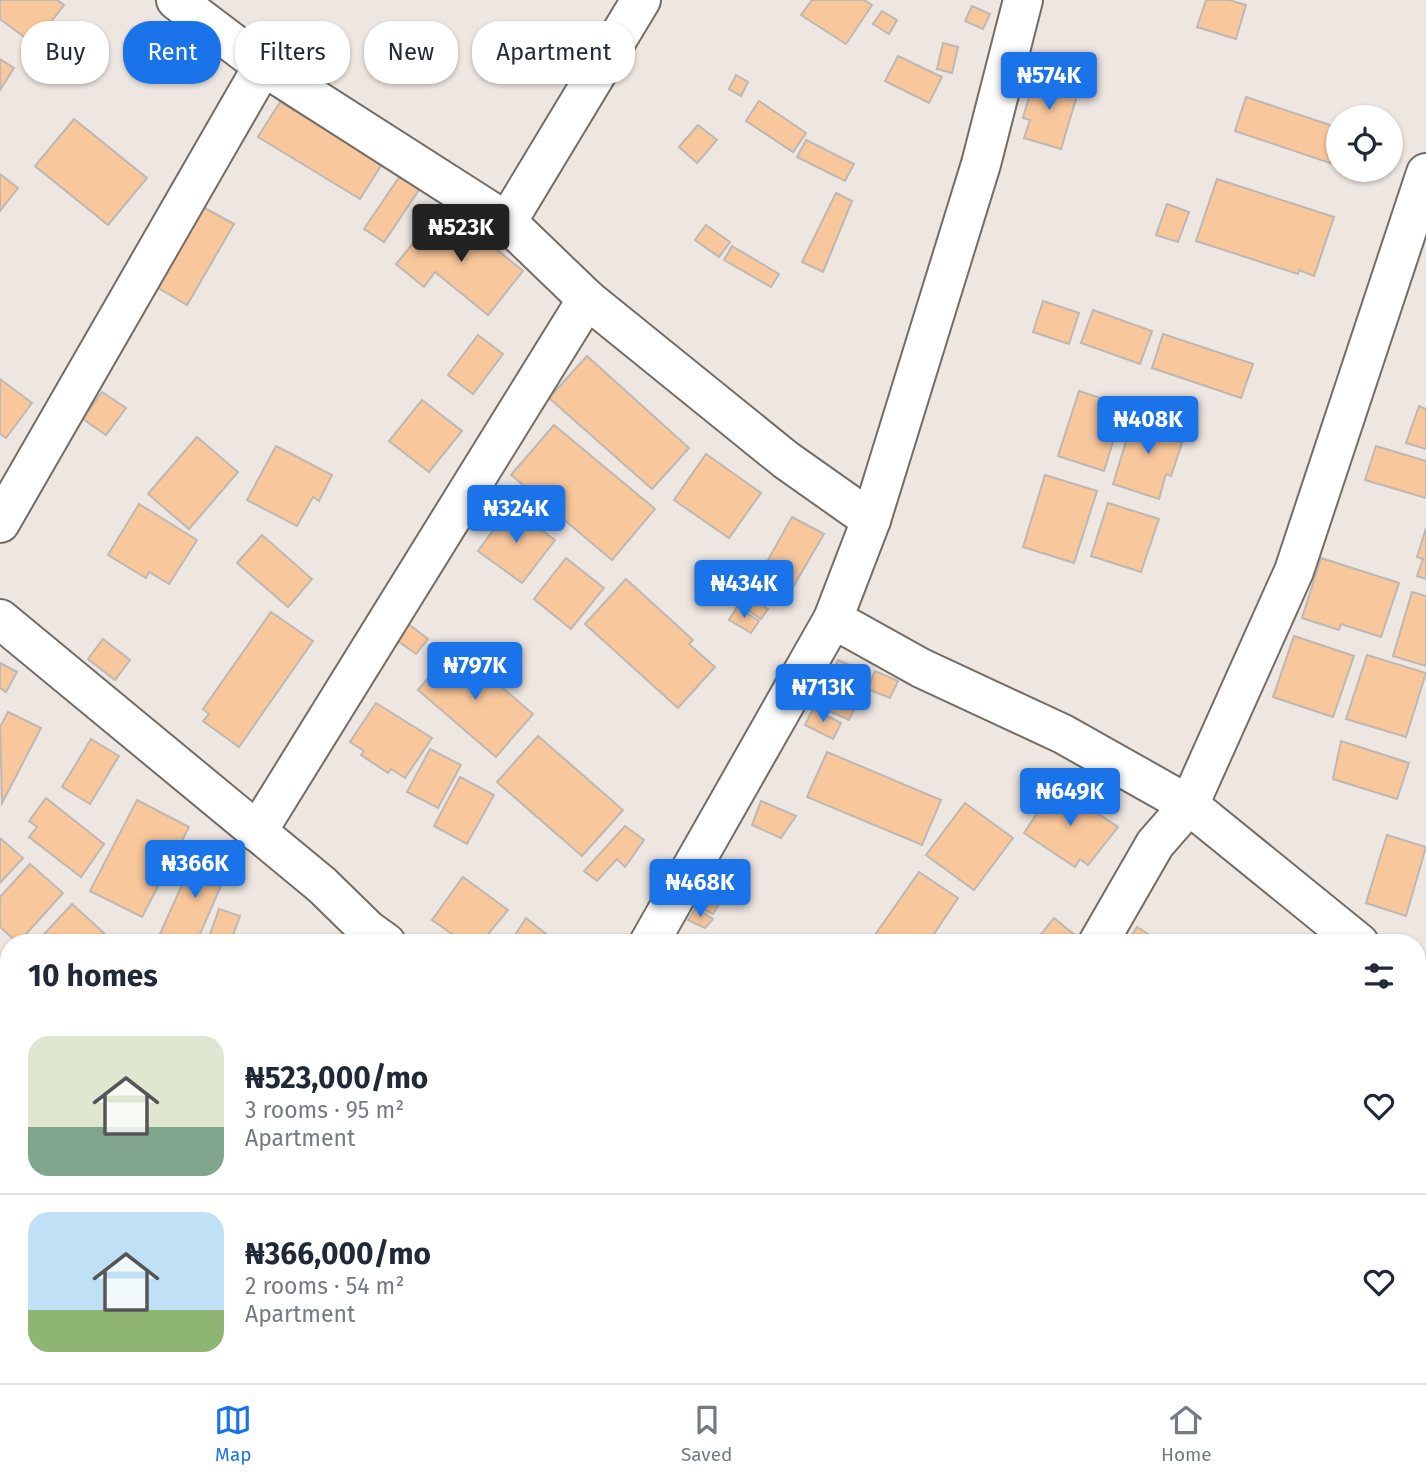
<!DOCTYPE html>
<html lang="en">
<head>
<meta charset="utf-8">
<style>
  :root { --surface:#fff; --page:#f6f6f7; --text:#1f2937; --muted:#747a83; --line:#e0e1e3; --accent:#1a73e8 }
  body { margin:0; font-family:"Fira Sans",sans-serif; background:var(--page); color:var(--text); height:100vh; display:flex; flex-direction:column; font-size:26px; white-space:nowrap }
  * { box-sizing:border-box; margin:0 }
  p { font-size:23px; color:var(--muted) }
  .icon { flex:none; width:38px; height:38px; fill:none; stroke:currentColor; stroke-width:2; stroke-linecap:round; stroke-linejoin:round }
  .map { position:relative; flex:1; overflow:hidden }
  .drawer { position:absolute; left:0px; top:934px; width:1426px; height:450px; display:flex; flex-direction:column; background:var(--surface); border-radius:28px 28px 0 0; box-shadow:0 2px 5px #0004 }
  .drawer>* { flex:none }
  .hud { position:absolute; left:21px; top:21px; width:700px; height:63px; display:flex; gap:14px }
  .buttons { position:absolute; left:1326px; top:105px; display:grid; gap:14px }
  .buttons a { display:grid; place-items:center; width:77px; height:77px; border-radius:50%; background:var(--surface); box-shadow:0 2px 5px #0004; font-size:35px }
  .price { position:absolute; translate:-50% -60px; padding:0 16px; border-radius:7px; background:var(--accent); color:#fff; font-size:23px; line-height:46px; filter:drop-shadow(0 2px 4px #0008) }
  .price::after { content:''; position:absolute; left:50%; top:42px; width:21px; height:16px; margin-left:-10px; background:inherit; clip-path:polygon(0 0,100% 0,50% 100%) }
  .price.active { background:#222; color:#fff }
  ul { padding:0; list-style:none }
  li { display:flex; align-items:center; gap:21px; height:175px; padding:0 28px }
  li+li { border-top:2px solid var(--line) }
  li span { display:grid; place-items:center; flex:none; width:196px; height:140px; border-radius:21px; color:#555 }
  li>.icon { margin-inline-start:auto }
  span .icon { width:84px; height:84px; fill:#fffc; stroke-width:1 }
  li b { font-size:30px }
  h2 { display:flex; justify-content:space-between; align-items:center; height:84px; padding:0 28px; font-size:30px }
  .tag { padding:0 24px; border-radius:28px; background:var(--surface); box-shadow:0 2px 5px #0004; font-size:24px; line-height:63px }
  .tag.active { background:var(--accent); color:#fff }
  .tabs { display:flex; justify-content:space-around; align-items:center; height:98px; border-top:2px solid var(--line); background:var(--surface); font-size:19px; color:var(--muted) }
  .tabs a { display:grid; justify-items:center; gap:4px }
  .tabs .active { color:var(--accent) }
  .map>svg:first-child { display:block }
</style>
</head>
<body>
<div class="map">
<svg width="1426" height="1383" viewBox="0 0 1426 1383">
  <rect width="100%" height="100%" fill="#eee6e0"/>
  <g fill="#f9c79c" stroke="#bfb8b2" stroke-width="2">
    <polygon points="0,0 57,0 64,5 34,44 0,19"/>
    <polygon points="812,0 864,0 872,5 846,44 801,15"/>
    <polygon points="1206,0 1229,0 1246,5 1236,39 1197,27"/>
    <polygon points="972,6 990,14 983,29 965,21"/>
    <polygon points="882,11 897,20 889,34 873,24"/>
    <polygon points="943,43 958,47 952,73 937,69"/>
    <polygon points="898,56 942,77 929,103 885,81"/>
    <polygon points="0,59 14,68 0,90"/>
    <polygon points="736,75 748,82 741,96 729,89"/>
    <polygon points="1035,76 1079,89 1061,149 1024,138 1030,120 1023,118"/>
    <polygon points="1246,97 1339,128 1339,166 1235,131"/>
    <polygon points="759,101 806,133 793,152 746,121"/>
    <polygon points="280,102 382,164 360,199 258,137"/>
    <polygon points="74,119 147,178 108,225 35,166"/>
    <polygon points="698,125 717,140 697,163 679,147"/>
    <polygon points="806,140 854,164 845,181 797,157"/>
    <polygon points="406,167 425,181 384,242 364,229"/>
    <polygon points="0,174 18,188 0,211"/>
    <polygon points="1217,179 1334,217 1314,276 1299,270 1298,274 1196,241"/>
    <polygon points="836,193 852,201 823,272 802,262"/>
    <polygon points="1167,204 1189,212 1178,242 1156,235"/>
    <polygon points="201,206 234,224 187,305 155,286"/>
    <polygon points="438,213 470,239 475,232 523,271 488,315 435,272 424,287 396,264"/>
    <polygon points="706,225 730,242 719,257 695,240"/>
    <polygon points="732,246 779,274 771,287 724,260"/>
    <polygon points="1043,301 1079,313 1069,344 1033,332"/>
    <polygon points="1093,310 1152,331 1140,364 1081,343"/>
    <polygon points="1163,334 1253,364 1241,398 1152,368"/>
    <polygon points="478,335 503,354 473,394 448,375"/>
    <polygon points="587,356 689,448 652,489 549,398"/>
    <polygon points="0,379 32,403 6,438 0,434"/>
    <polygon points="1079,391 1124,406 1104,471 1058,456"/>
    <polygon points="102,392 126,408 106,435 83,419"/>
    <polygon points="422,400 462,431 429,472 389,441"/>
    <polygon points="1419,406 1426,409 1426,449 1406,443"/>
    <polygon points="1135,412 1179,425 1173,440 1182,443 1171,476 1166,474 1159,499 1113,484"/>
    <polygon points="554,425 655,509 612,560 511,475"/>
    <polygon points="197,437 238,472 189,529 148,494"/>
    <polygon points="276,446 332,475 319,501 313,497 297,526 247,500"/>
    <polygon points="1376,446 1426,461 1426,498 1365,480"/>
    <polygon points="706,454 761,493 729,538 674,500"/>
    <polygon points="1045,475 1097,491 1074,563 1023,547"/>
    <polygon points="1108,503 1159,519 1141,572 1091,556"/>
    <polygon points="139,504 197,540 169,584 149,572 146,578 108,555"/>
    <polygon points="510,507 555,540 522,583 478,551"/>
    <polygon points="792,517 824,534 793,587 763,569"/>
    <polygon points="1426,528 1426,579 1417,576 1423,559 1417,557"/>
    <polygon points="262,535 312,579 288,607 237,563"/>
    <polygon points="566,558 604,588 571,629 534,599"/>
    <polygon points="1321,558 1399,583 1381,637 1341,624 1339,630 1302,618"/>
    <polygon points="763,574 782,587 769,605 750,592"/>
    <polygon points="626,579 693,640 689,644 715,667 678,708 585,624"/>
    <polygon points="1412,592 1426,596 1426,666 1393,656"/>
    <polygon points="750,596 768,609 761,619 742,606"/>
    <polygon points="737,607 759,621 751,633 729,620"/>
    <polygon points="271,612 313,641 239,747 203,721 209,714 203,709"/>
    <polygon points="403,620 428,639 416,654 391,636"/>
    <polygon points="1294,636 1354,656 1333,717 1273,697"/>
    <polygon points="103,639 130,660 115,680 88,659"/>
    <polygon points="455,647 533,714 496,757 418,690"/>
    <polygon points="1367,655 1426,673 1406,737 1346,719"/>
    <polygon points="838,660 870,674 849,720 818,706"/>
    <polygon points="0,663 17,672 6,692 0,688"/>
    <polygon points="875,671 898,681 890,698 867,689"/>
    <polygon points="376,703 432,738 405,778 391,769 388,773 361,755 364,751 350,742"/>
    <polygon points="813,709 841,723 833,739 805,725"/>
    <polygon points="8,712 41,728 2,803 0,727"/>
    <polygon points="538,736 623,810 582,856 497,782"/>
    <polygon points="91,739 119,756 90,804 62,787"/>
    <polygon points="1341,741 1409,763 1397,799 1333,779"/>
    <polygon points="430,749 461,765 438,808 407,792"/>
    <polygon points="827,752 941,800 922,845 807,797"/>
    <polygon points="460,777 494,795 467,844 434,826"/>
    <polygon points="1056,785 1118,827 1088,865 1080,859 1075,867 1024,833"/>
    <polygon points="46,798 104,844 81,877 29,837 37,827 29,821"/>
    <polygon points="137,800 189,827 142,917 90,891"/>
    <polygon points="761,801 796,816 781,838 752,825"/>
    <polygon points="965,803 1013,838 974,890 926,855"/>
    <polygon points="625,826 644,840 625,867 617,859 597,881 584,871"/>
    <polygon points="1387,835 1426,847 1406,916 1366,903"/>
    <polygon points="0,838 23,858 0,883"/>
    <polygon points="198,849 231,863 196,943 156,943"/>
    <polygon points="30,864 63,893 18,943 0,927 0,897"/>
    <polygon points="919,872 958,898 928,943 882,943 873,938"/>
    <polygon points="463,877 508,910 481,943 465,943 432,920"/>
    <polygon points="709,883 728,893 722,900 704,889"/>
    <polygon points="699,892 719,904 713,914 693,904"/>
    <polygon points="72,904 104,933 95,943 36,943"/>
    <polygon points="696,908 713,919 705,928 688,920"/>
    <polygon points="219,909 240,916 230,943 207,943"/>
    <polygon points="526,918 546,934 539,943 510,943"/>
    <polygon points="1054,918 1076,936 1070,943 1034,943"/>
    <polygon points="1137,927 1153,937 1149,943 1127,943"/>
    <polygon points="1418,1365 1426,1366 1426,1383 1393,1377 1418,1376"/>
    <polygon points="176,1376 213,1376 189,1383 179,1383"/>
    <polygon points="225,1376 254,1376 256,1383 206,1383"/>
    <polygon points="458,1376 497,1376 500,1377 496,1383 457,1383"/>
    <polygon points="564,1376 663,1376 660,1383 586,1383"/>
    <polygon points="764,1376 779,1376 787,1383 756,1383"/>
    <polygon points="1032,1376 1084,1376 1096,1383 1027,1383"/>
  </g>
  <g fill="none" stroke-linecap="round" stroke-linejoin="round">
    <defs>
      <g id="minor">
        <polyline points="176,0 263,66 507,222 587,299 786,460 871,520"/>
        <polyline points="507,222 641,0"/>
        <polyline points="0,523 263,66"/>
        <polyline points="0,619 322,885 368,930 386,943"/>
        <polyline points="833,619 921,668 1063,734 1189,805 1359,943"/>
        <polyline points="257,832 587,299"/>
        <polyline points="649,943 833,619 871,520 981,164 1023,0"/>
        <polyline points="1098,943 1155,844 1189,805 1294,571 1426,173"/>
        <polyline points="1418,991 1426,998"/>
        <polyline points="0,1023 9,1030"/>
        <polyline points="1418,1098 1426,1065"/>
        <polyline points="1418,1258 1426,1263"/>
        <polyline points="847,1376 854,1383"/>
        <polyline points="46,1383 64,1376"/>
        <polyline points="727,1383 729,1376"/>
        <polyline points="1355,1383 1356,1376"/>
      </g>
    </defs>
    <use href="#minor" stroke="#736c67" stroke-width="42"/>
    <use href="#minor" stroke="#fff" stroke-width="38"/>
  </g>
</svg>
<div class="buttons">
<a><svg class="icon" aria-label="locate" viewBox="0 0 24 24"><circle cx="12" cy="12" r="6"/><path d="M12 2v4M12 18v4M2 12h4M18 12h4"/></svg></a>
</div>
<b class="price" style="left:1049px;top:112px">₦574K</b>
<b class="price active" style="left:461px;top:264px">₦523K</b>
<b class="price" style="left:1148px;top:456px">₦408K</b>
<b class="price" style="left:516px;top:545px">₦324K</b>
<b class="price" style="left:744px;top:620px">₦434K</b>
<b class="price" style="left:475px;top:702px">₦797K</b>
<b class="price" style="left:823px;top:724px">₦713K</b>
<b class="price" style="left:1070px;top:828px">₦649K</b>
<b class="price" style="left:195px;top:900px">₦366K</b>
<b class="price" style="left:700px;top:919px">₦468K</b>
<div class="hud">
<a class="tag">Buy</a>
<a class="tag active">Rent</a>
<a class="tag">Filters</a>
<a class="tag">New</a>
<a class="tag">Apartment</a>
</div>
<section class="drawer">
<h2>10 homes<svg class="icon" aria-label="filters" viewBox="0 0 24 24"><path d="M4 7h16M4 17h16"/><circle cx="9" cy="7" r="2"/><circle cx="15" cy="17" r="2"/></svg></h2>
<ul>
<li><span style="background:linear-gradient(#dfe7d0 65%,#7fa58c 0)"><svg class="icon" aria-label="home" viewBox="0 0 24 24"><path d="M3 11l9-7 9 7M6 9v11h12V9"/></svg></span><div><b>₦523,000/mo</b><p>3 rooms · 95 m²</p><p>Apartment</p></div><svg class="icon" aria-label="heart" viewBox="0 0 24 24"><path d="M12 20l-8-8c-3-5 5-10 8-4 3-6 11-1 8 4z"/></svg></li>
<li><span style="background:linear-gradient(#bfe0f5 70%,#8fb573 0)"><svg class="icon" aria-label="home" viewBox="0 0 24 24"><path d="M3 11l9-7 9 7M6 9v11h12V9"/></svg></span><div><b>₦366,000/mo</b><p>2 rooms · 54 m²</p><p>Apartment</p></div><svg class="icon" aria-label="heart" viewBox="0 0 24 24"><path d="M12 20l-8-8c-3-5 5-10 8-4 3-6 11-1 8 4z"/></svg></li>
</ul>
</section>
</div>
<nav class="tabs">
<a class="active"><svg class="icon" aria-label="map" viewBox="0 0 24 24"><path d="M3 6l6-2 6 2 6-2v14l-6 2-6-2-6 2zM9 4v14M15 6v14"/></svg>Map</a>
<a><svg class="icon" aria-label="saved" viewBox="0 0 24 24"><path d="M7 4h10v16l-5-4-5 4z"/></svg>Saved</a>
<a><svg class="icon" aria-label="home" viewBox="0 0 24 24"><path d="M3 11l9-7 9 7M6 9v11h12V9"/></svg>Home</a>
</nav>
</body>
</html>
